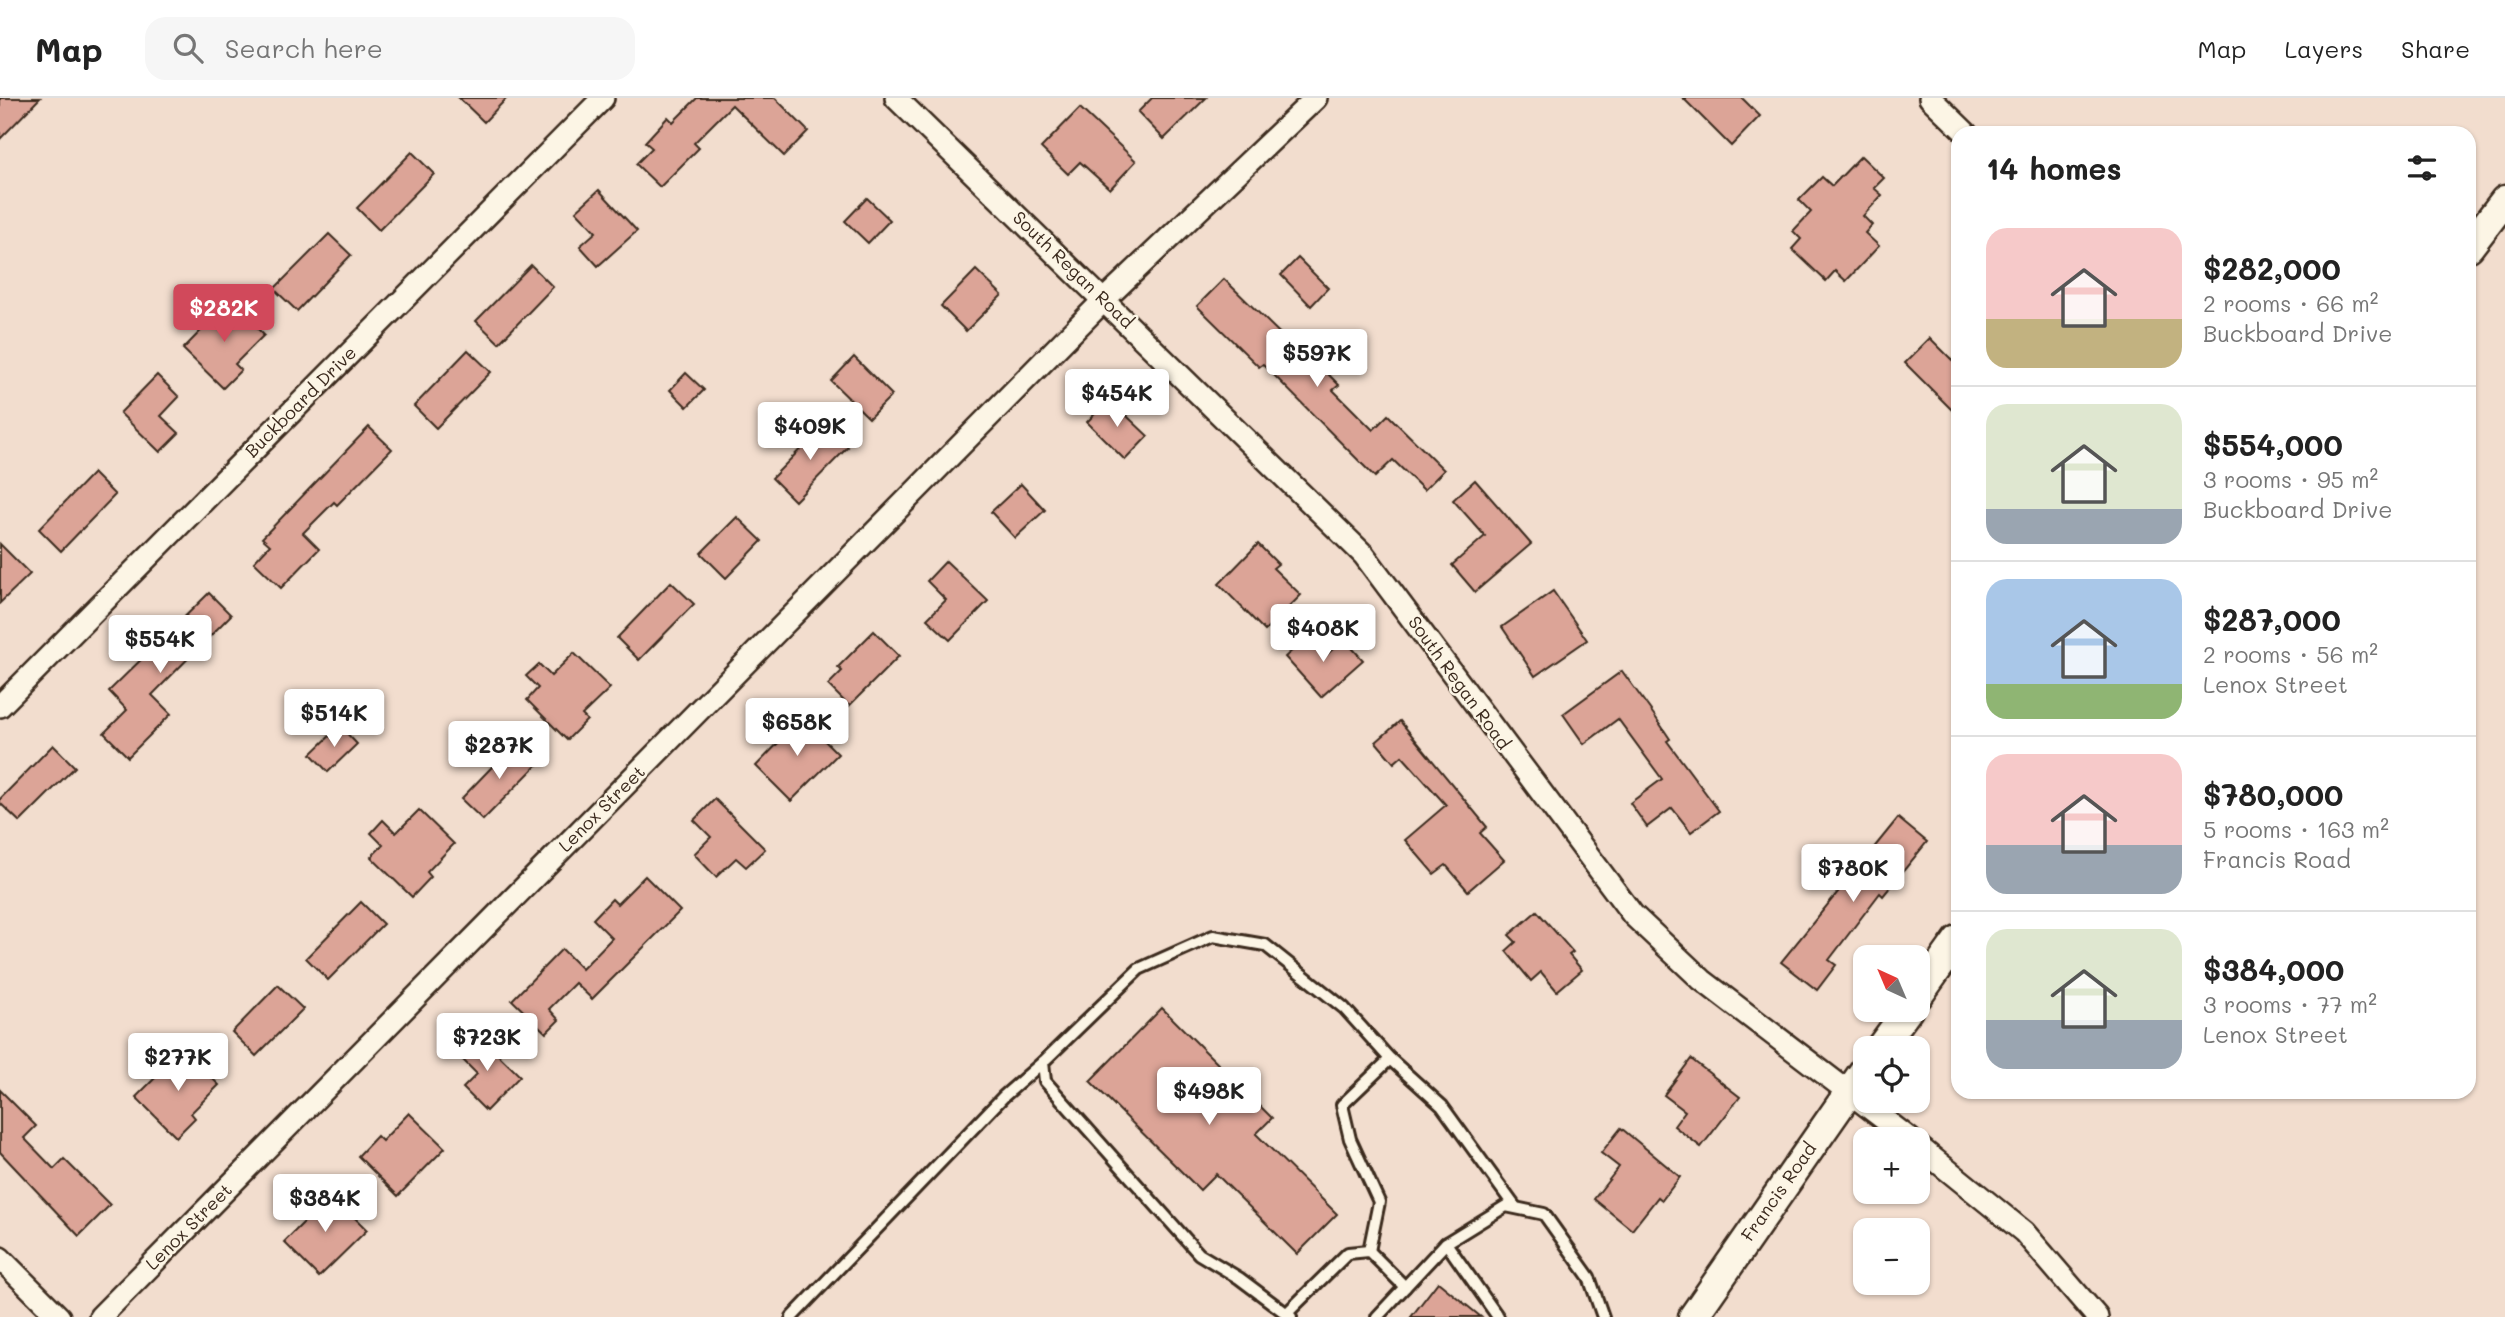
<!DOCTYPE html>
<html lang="en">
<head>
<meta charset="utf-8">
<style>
  :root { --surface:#fff; --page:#f6f6f6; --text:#222; --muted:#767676; --line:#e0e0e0; --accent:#d1495b }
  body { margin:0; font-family:Mali,sans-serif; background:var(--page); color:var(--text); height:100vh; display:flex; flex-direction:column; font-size:26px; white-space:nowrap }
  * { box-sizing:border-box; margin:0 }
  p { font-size:23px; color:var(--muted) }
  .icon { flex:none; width:38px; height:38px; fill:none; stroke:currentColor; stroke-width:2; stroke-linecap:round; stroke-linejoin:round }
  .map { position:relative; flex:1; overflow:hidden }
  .panel { position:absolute; left:1951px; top:28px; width:525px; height:973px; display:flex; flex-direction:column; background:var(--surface); border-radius:21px; box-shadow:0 2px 5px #0004 }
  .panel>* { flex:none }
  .needle { width:46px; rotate:316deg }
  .fabs { position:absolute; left:1853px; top:847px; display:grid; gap:14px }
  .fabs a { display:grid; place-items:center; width:77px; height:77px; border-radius:14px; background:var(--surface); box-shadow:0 2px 5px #0004; font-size:35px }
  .price { position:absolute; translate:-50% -60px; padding:0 16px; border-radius:7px; background:#fff; color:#222; font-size:23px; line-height:46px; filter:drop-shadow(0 2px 4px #0008) }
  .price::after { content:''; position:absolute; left:50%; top:42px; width:21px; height:16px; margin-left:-10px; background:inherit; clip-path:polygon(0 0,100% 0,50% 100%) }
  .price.current { background:var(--accent); color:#fff }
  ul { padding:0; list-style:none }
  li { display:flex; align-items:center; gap:21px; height:175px; padding:0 35px }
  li+li { border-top:2px solid var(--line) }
  li span { display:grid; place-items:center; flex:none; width:196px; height:140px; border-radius:21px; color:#555 }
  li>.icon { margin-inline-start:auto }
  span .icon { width:84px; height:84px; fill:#fffc; stroke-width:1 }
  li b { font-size:30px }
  h2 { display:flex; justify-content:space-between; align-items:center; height:84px; padding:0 35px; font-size:30px }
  header { display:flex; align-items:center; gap:42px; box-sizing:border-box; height:98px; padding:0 35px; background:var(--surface); border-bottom:2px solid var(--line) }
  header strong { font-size:33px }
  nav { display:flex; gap:38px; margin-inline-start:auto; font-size:24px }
  .search { width:490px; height:63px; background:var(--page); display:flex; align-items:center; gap:18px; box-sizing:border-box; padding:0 24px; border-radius:21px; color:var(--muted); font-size:26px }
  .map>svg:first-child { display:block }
</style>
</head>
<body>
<header>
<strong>Map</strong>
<div class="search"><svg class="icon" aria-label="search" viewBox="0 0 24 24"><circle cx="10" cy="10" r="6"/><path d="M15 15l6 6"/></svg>Search here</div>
<nav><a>Map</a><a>Layers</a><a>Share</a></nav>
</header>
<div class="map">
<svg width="2505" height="1219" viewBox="0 0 2505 1219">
  <rect width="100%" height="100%" fill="#f2ddce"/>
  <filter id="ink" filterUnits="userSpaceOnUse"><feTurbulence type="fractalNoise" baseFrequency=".0143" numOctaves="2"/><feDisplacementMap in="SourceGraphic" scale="14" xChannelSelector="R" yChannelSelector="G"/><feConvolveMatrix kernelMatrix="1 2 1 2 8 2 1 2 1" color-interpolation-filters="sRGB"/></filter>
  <g filter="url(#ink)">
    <g fill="#dca497" stroke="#3b2a1e" stroke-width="2">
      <polygon points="0,0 40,0 0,41"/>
      <polygon points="459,0 507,0 484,24"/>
      <polygon points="697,0 775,0 808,33 784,58 732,7 694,45 699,50 660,89 636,66 652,50 645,44 668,19 673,24"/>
      <polygon points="1152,0 1206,0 1164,41 1138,14"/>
      <polygon points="1683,0 1742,0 1760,18 1731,48"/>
      <polygon points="1080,10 1136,63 1110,91 1080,64 1068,76 1041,50"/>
      <polygon points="412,54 434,76 379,132 357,110"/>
      <polygon points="1861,58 1884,80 1874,90 1882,97 1863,118 1872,127 1865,135 1879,148 1846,183 1835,173 1826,183 1792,151 1801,141 1793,133 1811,114 1799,102 1822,79 1832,88"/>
      <polygon points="599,92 637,133 598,168 580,148 596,134 576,113"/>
      <polygon points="867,100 890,122 868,145 845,123"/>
      <polygon points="329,136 351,157 297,213 274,191"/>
      <polygon points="1298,160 1328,190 1311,208 1281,177"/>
      <polygon points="531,167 553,189 499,245 476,223"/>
      <polygon points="976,172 1002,197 966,233 941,208"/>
      <polygon points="1224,181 1303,258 1306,254 1339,287 1333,292 1373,332 1388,317 1444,372 1424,392 1393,362 1375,379 1263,266 1259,269 1197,208"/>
      <polygon points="230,203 264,237 235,266 241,272 223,290 183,251"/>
      <polygon points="1930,240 1958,268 1958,318 1905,265"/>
      <polygon points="468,252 491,274 436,330 414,308"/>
      <polygon points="854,259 892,297 869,320 831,283"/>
      <polygon points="686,275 704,292 687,309 670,292"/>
      <polygon points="157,277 179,299 161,318 179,335 160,354 120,315"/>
      <polygon points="1109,301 1148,338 1125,362 1087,324"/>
      <polygon points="825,326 848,349 795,403 772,380"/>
      <polygon points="369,329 392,351 337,407 334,404 303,435 319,451 281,490 254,464 270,447 262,440"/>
      <polygon points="93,375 115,397 61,453 39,431"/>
      <polygon points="1475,382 1531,446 1475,494 1452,467 1485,438 1453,402"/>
      <polygon points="1021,386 1045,412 1015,440 991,414"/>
      <polygon points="737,419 762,443 726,480 701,455"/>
      <polygon points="0,446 30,476 0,505"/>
      <polygon points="1258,446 1278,466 1273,470 1301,497 1265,533 1219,486"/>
      <polygon points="946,463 988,503 950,542 927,521 946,502 927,483"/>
      <polygon points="671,484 694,506 639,562 617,540"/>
      <polygon points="1553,493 1587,542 1535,578 1502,529"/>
      <polygon points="209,495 231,517 152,597 171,616 128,659 104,635 127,612 109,593"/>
      <polygon points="874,533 899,558 849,608 828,587 842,573 838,569"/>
      <polygon points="1309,537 1326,557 1344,541 1363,562 1321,599 1285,559"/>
      <polygon points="574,555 610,590 582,617 587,622 567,642 527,602 538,590 526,578 539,566 551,578"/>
      <polygon points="1622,573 1654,617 1670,641 1667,643 1719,713 1691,734 1672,710 1647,729 1630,705 1662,681 1618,621 1584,646 1563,616"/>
      <polygon points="797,615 838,656 791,703 756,668 784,639 779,634"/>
      <polygon points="1400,623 1487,729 1480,735 1504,762 1468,793 1446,767 1434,776 1405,742 1446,707 1402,658 1394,665 1376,644"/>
      <polygon points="340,628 357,646 328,674 311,656"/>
      <polygon points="515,645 538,666 483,722 461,701"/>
      <polygon points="53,647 75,669 20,724 0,705 0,701"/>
      <polygon points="715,701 765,751 746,769 736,760 716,779 694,756 711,739 694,722"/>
      <polygon points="419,712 454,746 427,774 431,779 412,799 371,759 383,747 371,735 383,722 396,735"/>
      <polygon points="1898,720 1927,744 1883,798 1880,795 1829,862 1836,867 1817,892 1781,864"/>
      <polygon points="645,778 680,813 592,901 575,885 549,911 559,922 546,935 512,902 562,851 582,871 612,840 593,821 612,801 617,806"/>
      <polygon points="361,804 383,826 328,882 306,860"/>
      <polygon points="1537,813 1573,854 1569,857 1582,872 1557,893 1541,874 1531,883 1506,853 1516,844 1509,837"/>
      <polygon points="278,887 303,911 256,958 232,934"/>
      <polygon points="1162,910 1272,1020 1256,1036 1337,1116 1297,1156 1216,1076 1200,1092 1090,983"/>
      <polygon points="478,937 520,978 486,1013 463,990 477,976 458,957"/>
      <polygon points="183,952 219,987 191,1015 195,1020 176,1039 136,999"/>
      <polygon points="1691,961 1740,999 1701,1049 1674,1028 1685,1013 1664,997"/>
      <polygon points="0,992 36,1028 24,1040 54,1071 64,1061 110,1107 79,1138 0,1054"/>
      <polygon points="409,1015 445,1050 398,1098 358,1058 377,1038 382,1043"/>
      <polygon points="1621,1030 1680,1079 1662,1102 1658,1099 1632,1132 1594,1101 1619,1069 1601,1055"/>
      <polygon points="327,1092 367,1132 319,1179 284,1144 312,1116 307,1112"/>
      <polygon points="1438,1184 1481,1219 1411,1219"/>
    </g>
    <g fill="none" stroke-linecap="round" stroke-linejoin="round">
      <defs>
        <g id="lane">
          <polyline points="1446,1145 1498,1219"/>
          <polyline points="1369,1153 1379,1104 1350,1041 1342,1007 1390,961"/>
          <polyline points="1286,1216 1348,1155 1369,1153 1405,1189"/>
          <polyline points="792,1219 1004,998 1043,964"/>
          <polyline points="1291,1219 1239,1180 1199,1156 1045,983 1043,964 1139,871 1213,838 1265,847 1344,910 1390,961 1442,1008 1515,1109"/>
          <polyline points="1377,1219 1446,1145 1506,1108 1544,1116 1589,1179 1603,1219"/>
        </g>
        <g id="street">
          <polyline points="896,0 1364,457 1633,817 1702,882 1910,1041"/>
          <polyline points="1930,0 1966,35"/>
          <polyline points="0,608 603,0"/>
          <polyline points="1918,1048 2024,1134 2097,1219"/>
          <polyline points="0,1160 59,1219"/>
          <polyline points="100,1219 1104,202 1316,0"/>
        </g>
        <g id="secondary">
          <polyline points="2469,149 2505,102"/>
          <polyline points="1918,898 1958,842"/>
          <polyline points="1880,950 1908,912"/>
          <polyline points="1693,1219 1866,970"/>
        </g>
      </defs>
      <use href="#lane" stroke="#3b2a1e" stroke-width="16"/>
      <use href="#street" stroke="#3b2a1e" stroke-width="26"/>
      <use href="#secondary" stroke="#3b2a1e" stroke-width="33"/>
      <use href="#lane" stroke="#fcf5e5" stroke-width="10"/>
      <use href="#street" stroke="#fcf5e5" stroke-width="21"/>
      <use href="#secondary" stroke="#fcf5e5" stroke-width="28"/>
    </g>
  </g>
  <g text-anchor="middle" stroke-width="5" stroke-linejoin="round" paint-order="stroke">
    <g font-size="18" fill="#3b2a1e" stroke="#fcf5e5">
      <text transform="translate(1073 172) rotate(44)" y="6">South Regan Road</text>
      <text transform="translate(301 304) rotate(-45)" y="6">Buckboard Drive</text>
      <text transform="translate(1459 585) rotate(54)" y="6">South Regan Road</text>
      <text transform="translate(602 711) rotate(-45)" y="6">Lenox Street</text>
      <text transform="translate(1779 1094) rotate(-55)" y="6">Francis Road</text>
      <text transform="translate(189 1129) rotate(-45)" y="6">Lenox Street</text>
    </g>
  </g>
</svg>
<div class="fabs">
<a><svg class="needle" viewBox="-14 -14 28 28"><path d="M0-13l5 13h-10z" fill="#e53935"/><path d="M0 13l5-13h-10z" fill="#767676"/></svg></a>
<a><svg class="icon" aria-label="locate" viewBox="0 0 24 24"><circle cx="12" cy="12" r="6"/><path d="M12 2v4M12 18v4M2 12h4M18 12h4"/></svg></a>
<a>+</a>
<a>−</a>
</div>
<b class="price current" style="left:224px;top:246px">$282K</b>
<b class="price" style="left:1317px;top:291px">$597K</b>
<b class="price" style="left:1117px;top:331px">$454K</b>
<b class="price" style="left:810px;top:364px">$409K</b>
<b class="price" style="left:1323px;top:566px">$408K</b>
<b class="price" style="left:160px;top:577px">$554K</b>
<b class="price" style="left:334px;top:651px">$514K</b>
<b class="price" style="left:797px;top:660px">$658K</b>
<b class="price" style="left:499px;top:683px">$287K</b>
<b class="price" style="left:1853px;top:806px">$780K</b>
<b class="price" style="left:487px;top:975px">$723K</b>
<b class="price" style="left:178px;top:995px">$277K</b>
<b class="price" style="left:1209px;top:1029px">$498K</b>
<b class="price" style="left:325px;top:1136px">$384K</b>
<section class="panel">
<h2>14 homes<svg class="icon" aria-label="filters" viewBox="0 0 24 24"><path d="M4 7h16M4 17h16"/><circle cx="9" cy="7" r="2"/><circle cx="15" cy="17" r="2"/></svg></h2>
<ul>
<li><span style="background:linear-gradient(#f6c9c9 65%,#c2b280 0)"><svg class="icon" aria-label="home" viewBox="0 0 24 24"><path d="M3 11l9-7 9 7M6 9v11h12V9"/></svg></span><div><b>$282,000</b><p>2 rooms · 66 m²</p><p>Buckboard Drive</p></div></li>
<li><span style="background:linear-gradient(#dfe7d0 75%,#9aa5b1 0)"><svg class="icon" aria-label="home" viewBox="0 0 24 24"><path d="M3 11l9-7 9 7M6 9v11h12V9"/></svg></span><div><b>$554,000</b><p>3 rooms · 95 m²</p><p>Buckboard Drive</p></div></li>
<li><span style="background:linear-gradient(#a9c7e8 75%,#8fb573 0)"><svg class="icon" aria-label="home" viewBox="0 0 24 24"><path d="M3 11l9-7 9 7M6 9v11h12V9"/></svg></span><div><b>$287,000</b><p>2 rooms · 56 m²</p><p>Lenox Street</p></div></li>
<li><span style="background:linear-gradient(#f6c9c9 65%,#9aa5b1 0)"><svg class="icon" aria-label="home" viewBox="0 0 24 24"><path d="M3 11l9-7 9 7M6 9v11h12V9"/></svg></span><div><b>$780,000</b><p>5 rooms · 163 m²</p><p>Francis Road</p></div></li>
<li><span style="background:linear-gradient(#dfe7d0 65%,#9aa5b1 0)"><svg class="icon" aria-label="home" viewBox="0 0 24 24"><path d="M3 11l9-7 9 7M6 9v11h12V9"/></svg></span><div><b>$384,000</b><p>3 rooms · 77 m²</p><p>Lenox Street</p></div></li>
</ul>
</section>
</div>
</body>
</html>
